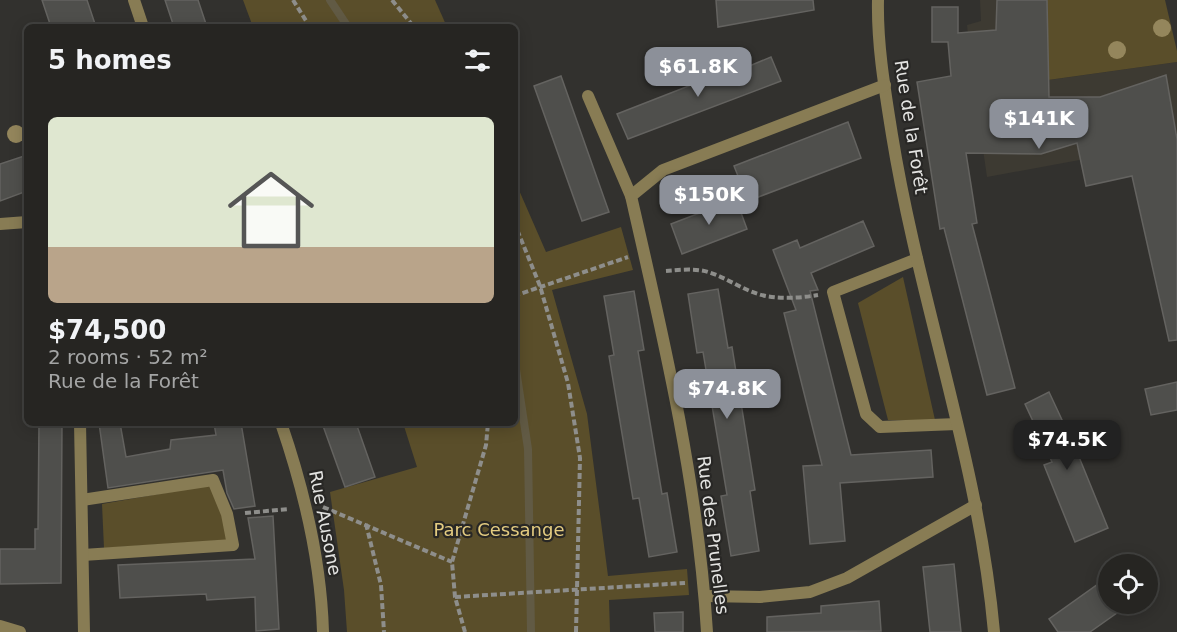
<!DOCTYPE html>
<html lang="en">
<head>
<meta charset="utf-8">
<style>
  :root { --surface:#262522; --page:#2e2d2a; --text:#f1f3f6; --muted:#a4a5a5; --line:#424240; --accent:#8c9099 }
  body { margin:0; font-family:"DejaVu Sans",sans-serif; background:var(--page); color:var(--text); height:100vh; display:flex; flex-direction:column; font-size:22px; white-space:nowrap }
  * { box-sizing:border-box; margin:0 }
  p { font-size:20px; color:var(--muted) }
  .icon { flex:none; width:33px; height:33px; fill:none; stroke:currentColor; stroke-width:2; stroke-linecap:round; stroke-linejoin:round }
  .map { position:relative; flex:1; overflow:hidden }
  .sheet { position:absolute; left:24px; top:24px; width:494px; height:402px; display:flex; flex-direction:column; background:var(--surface); border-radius:9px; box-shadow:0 3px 15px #0003,0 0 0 2px var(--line) }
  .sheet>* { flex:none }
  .controls { position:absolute; left:1098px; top:554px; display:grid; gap:12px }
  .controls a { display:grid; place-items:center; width:60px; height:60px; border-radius:50%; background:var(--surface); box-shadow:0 3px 15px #0003,0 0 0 2px var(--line); font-size:30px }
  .price { position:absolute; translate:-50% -51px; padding:0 14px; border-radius:12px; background:var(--accent); color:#fff; font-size:20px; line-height:39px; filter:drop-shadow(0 2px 3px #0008) }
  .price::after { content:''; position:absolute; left:50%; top:36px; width:18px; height:14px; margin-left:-9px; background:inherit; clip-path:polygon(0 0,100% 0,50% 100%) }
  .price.on { background:#222; color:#fff }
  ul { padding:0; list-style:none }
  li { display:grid; align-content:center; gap:12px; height:318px; padding:0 24px }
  li span { display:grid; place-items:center; height:186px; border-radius:9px; color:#555 }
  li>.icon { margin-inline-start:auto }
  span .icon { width:108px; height:108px; fill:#fffc; stroke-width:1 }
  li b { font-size:26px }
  h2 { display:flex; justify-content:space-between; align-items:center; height:72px; padding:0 24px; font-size:26px }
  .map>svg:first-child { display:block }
</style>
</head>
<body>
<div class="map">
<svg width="1177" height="632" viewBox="0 0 1177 632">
  <rect width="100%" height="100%" fill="#32312e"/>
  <polygon fill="#3d3a32" points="980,0 1047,0 1049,80 1177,62 1177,142 987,177 972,74 967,25 981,21"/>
  <g fill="#5a4e2a">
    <polygon points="243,0 435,0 447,27 253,27"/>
    <polygon points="1047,0 1165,0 1177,51 1177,62 1048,80"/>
    <polygon points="515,181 546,252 621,227 633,270 552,290 587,414 608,576 687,569 689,595 609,600 610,632 347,632 344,590 330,492 417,467 403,423 514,423"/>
    <polygon points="903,277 935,420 888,420 858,303"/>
    <polygon points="210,485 222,515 227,540 104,548 102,504"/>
  </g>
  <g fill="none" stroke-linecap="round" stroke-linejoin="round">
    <g stroke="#615a44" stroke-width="8">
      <polyline points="330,0 348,27"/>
      <polyline points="514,356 528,449 531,632"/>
    </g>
  </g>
  <g fill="#4f4f4c" stroke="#646360" stroke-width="1.5">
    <polygon points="42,0 87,0 96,27 51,27"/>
    <polygon points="165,0 198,0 207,27 174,27"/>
    <polygon points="716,0 813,0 814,10 718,27"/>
    <polygon points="997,0 1047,0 1049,97 1100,97 1166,75 1177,139 1177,340 1169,341 1132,176 1086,186 1077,143 1041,154 966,153 977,223 972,224 1015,388 987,395 944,228 940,229 917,82 951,76 948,42 932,42 932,7 958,7 958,33 996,30"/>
    <polygon points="771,57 781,81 628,139 617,114 727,71 728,75"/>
    <polygon points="561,76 609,212 582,221 534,86"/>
    <polygon points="848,122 861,158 748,201 734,166"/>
    <polygon points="27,155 27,191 0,201 0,164"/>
    <polygon points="736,199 747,229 682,254 671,224"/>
    <polygon points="863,221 874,246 811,273 818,290 810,291 851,455 931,450 933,477 840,483 845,541 810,544 803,466 822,465 784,313 796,310 773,250 797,240 800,248"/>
    <polygon points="718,289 728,348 732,347 755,490 750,491 759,551 731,556 721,496 727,495 703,352 697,353 688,294"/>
    <polygon points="634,291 644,350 638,351 662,494 667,493 677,552 649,557 639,498 633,499 609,356 614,355 604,296"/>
    <polygon points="1177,382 1177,410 1151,415 1145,389"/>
    <polygon points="1049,392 1077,452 1108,528 1075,542 1044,465 1052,462 1025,404"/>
    <polygon points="39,423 62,423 61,583 0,584 0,549 35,549 35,529 38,529"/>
    <polygon points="99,423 120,423 126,457 170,449 171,440 216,435 214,423 241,423 255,506 234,509 227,493 223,470 108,488"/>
    <polygon points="322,423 356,423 375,477 345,487"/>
    <polygon points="273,516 279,629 256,631 255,597 207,600 206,594 120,598 118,565 255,559 248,518"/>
    <polygon points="954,564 961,632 930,632 923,567"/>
    <polygon points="1108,577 1108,603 1131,603 1090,632 1058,632 1049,619"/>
    <polygon points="879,601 881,631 767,632 767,617 821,613 821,606"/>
    <polygon points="683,612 683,632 655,632 654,613"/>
  </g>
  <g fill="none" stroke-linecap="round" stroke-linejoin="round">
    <g stroke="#8e8e8b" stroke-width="4" stroke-dasharray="6 3" stroke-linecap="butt">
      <polyline points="293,0 310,27"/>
      <polyline points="392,0 414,27"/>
      <polyline points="514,222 540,286 568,383 580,458 576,632"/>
      <path d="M666,271C679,270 695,268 708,272C728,278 745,292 766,296C783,299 800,298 818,295"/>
      <polyline points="514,296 628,257"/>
      <polyline points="323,507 452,562"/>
      <polyline points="245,513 289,509"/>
      <polyline points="366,524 381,585 384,632"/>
      <polyline points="455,597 685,583"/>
      <polyline points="465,632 455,597 452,562 486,445 488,423"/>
    </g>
    <g stroke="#887c54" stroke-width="12">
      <polyline points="917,259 833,292 866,414 880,427 957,424"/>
      <polyline points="82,500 213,480 227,514 233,545 83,555"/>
    </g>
    <g stroke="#887c54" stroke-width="12">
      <polyline points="134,0 143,27"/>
      <path d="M878,0C877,45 885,91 892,135C919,302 979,463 994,632"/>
      <polyline points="588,96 631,196"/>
      <polyline points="0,224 27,222"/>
      <polyline points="80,423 84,632"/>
      <path d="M281,423C304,490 321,560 323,632"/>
      <polyline points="705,596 760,597 810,592 847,578 976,505"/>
      <polyline points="0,626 20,632"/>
      <path d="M707,632C698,484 664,340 631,196L663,170L885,85"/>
    </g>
  </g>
  <g fill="#94865c">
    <circle cx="1162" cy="28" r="9"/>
    <circle cx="1117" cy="50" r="9"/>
    <circle cx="16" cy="134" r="9"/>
  </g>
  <g text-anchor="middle" stroke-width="4.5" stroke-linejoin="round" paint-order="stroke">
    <g font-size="18" fill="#e4e4e2" stroke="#282725">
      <text transform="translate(911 127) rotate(81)" y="6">Rue de la Forêt</text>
      <text transform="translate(325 523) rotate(79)" y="6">Rue Ausone</text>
      <text transform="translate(713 535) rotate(83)" y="6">Rue des Prunelles</text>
    </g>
    <g font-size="18" fill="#e4cc81" stroke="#282725">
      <text x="499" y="536">Parc Cessange</text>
    </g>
  </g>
</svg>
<div class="controls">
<a><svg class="icon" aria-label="locate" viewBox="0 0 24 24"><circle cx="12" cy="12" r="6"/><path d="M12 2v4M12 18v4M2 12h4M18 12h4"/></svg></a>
</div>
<b class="price" style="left:698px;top:98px">$61.8K</b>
<b class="price" style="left:1039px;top:150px">$141K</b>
<b class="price" style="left:709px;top:226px">$150K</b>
<b class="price" style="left:727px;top:420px">$74.8K</b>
<b class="price on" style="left:1067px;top:471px">$74.5K</b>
<section class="sheet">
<h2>5 homes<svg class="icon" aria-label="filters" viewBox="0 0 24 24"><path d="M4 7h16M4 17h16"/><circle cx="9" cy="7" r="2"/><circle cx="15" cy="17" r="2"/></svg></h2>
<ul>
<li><span style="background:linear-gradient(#dfe7d0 70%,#b9a48a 0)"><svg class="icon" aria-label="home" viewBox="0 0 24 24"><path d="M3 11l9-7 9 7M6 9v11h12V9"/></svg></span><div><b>$74,500</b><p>2 rooms · 52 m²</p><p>Rue de la Forêt</p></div></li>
</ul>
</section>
</div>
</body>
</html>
